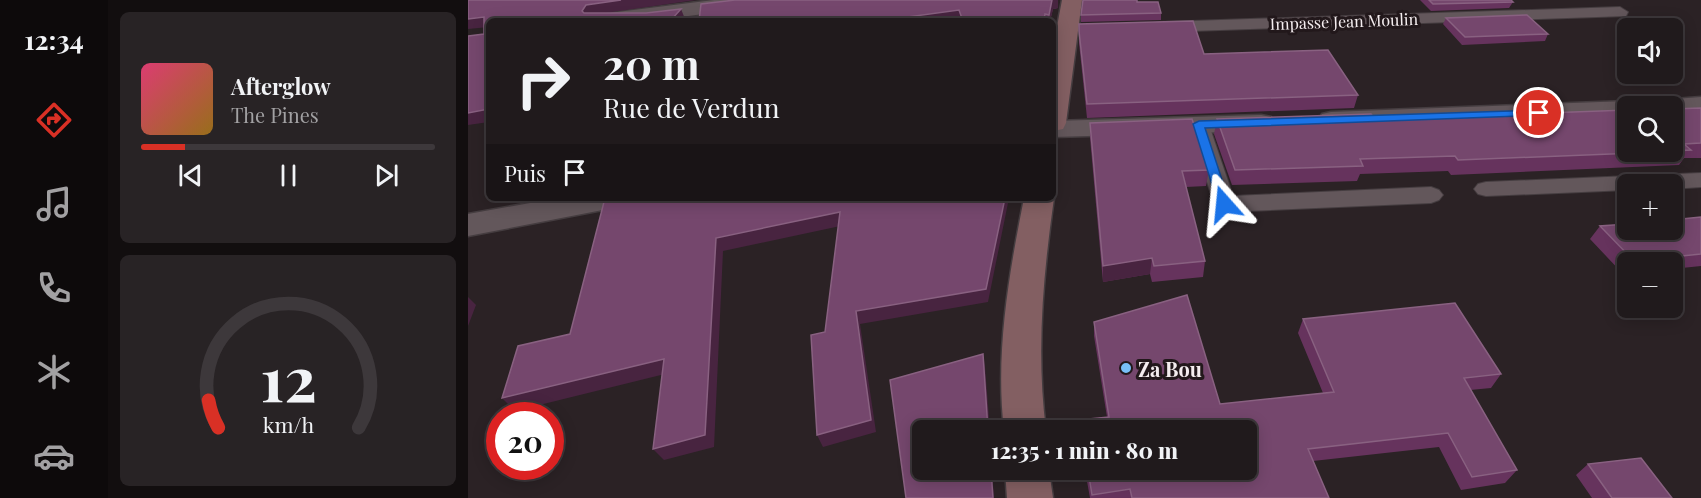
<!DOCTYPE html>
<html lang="fr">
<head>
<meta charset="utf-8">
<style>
  :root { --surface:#201a1c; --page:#282325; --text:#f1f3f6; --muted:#a2a1a3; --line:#3d383b; --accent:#d93025 }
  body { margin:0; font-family:"Playfair Display",serif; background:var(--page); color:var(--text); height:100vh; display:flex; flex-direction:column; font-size:22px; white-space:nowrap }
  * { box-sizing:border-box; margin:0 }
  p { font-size:20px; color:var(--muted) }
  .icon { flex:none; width:33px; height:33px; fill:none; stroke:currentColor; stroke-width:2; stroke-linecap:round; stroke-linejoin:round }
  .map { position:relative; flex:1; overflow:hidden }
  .drawer { display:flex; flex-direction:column; gap:12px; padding:12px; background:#120e0f; width:360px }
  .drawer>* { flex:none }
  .banner { position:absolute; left:18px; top:18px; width:570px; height:183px; border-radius:9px; box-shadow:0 3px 15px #0003,0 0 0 2px var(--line); background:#201a1c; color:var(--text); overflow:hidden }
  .tools { position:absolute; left:1149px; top:18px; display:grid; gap:12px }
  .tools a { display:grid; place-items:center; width:66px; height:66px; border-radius:9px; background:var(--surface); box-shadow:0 3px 15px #0003,0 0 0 2px var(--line); font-size:30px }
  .speed { position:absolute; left:18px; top:402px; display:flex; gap:12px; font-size:30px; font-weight:700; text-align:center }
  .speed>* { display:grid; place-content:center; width:78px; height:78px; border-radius:50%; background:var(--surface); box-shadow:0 3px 15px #0003,0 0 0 2px var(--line); line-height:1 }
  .speed .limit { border:9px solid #d22; background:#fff; color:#111 }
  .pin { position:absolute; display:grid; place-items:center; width:51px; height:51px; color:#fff; margin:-26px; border:3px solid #fff; border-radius:50%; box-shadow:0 2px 6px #0007 }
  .me { position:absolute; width:66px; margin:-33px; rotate:342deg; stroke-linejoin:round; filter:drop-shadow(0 0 4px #0008) }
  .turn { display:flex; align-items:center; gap:21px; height:126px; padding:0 18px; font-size:27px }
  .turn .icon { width:78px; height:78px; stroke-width:2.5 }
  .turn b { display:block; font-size:42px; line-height:51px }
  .then { display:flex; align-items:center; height:57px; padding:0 18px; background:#0003; gap:12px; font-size:22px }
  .drawer .widget { flex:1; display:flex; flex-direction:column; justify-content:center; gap:9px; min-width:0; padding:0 21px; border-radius:9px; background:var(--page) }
  .drawer .dial { align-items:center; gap:0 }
  .dial svg { height:156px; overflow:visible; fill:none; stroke:var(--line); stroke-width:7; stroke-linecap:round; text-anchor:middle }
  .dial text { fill:var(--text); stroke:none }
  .song { display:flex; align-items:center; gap:18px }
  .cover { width:72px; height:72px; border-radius:9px; background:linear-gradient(135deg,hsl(340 70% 55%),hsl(40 70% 35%)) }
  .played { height:6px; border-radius:3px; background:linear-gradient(90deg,var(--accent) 15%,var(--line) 15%) }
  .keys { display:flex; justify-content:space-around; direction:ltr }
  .trip { position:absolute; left:444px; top:420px; width:345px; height:60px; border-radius:9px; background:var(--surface); box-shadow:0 3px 15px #0003,0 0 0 2px var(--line); font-weight:800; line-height:60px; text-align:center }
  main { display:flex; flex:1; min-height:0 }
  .menu { display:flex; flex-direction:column; width:108px; justify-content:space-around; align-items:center; background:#0d0a0b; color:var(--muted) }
  .menu .icon { width:42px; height:42px }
  .menu .current { color:var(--accent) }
  .menu b { font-size:27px; color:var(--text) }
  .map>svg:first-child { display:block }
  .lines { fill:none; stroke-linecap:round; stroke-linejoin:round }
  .lane-casing { stroke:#453d40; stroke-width:2 }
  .street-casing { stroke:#453d40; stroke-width:3 }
  .secondary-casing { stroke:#453d40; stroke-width:3 }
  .lane { fill:#63575b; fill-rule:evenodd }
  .street { fill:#63575b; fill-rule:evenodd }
  .secondary { fill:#835f62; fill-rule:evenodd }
  .wall { fill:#66335d }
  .shaded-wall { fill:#482440 }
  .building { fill:#75476d; stroke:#896181; stroke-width:1.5 }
  .route { fill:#1a73e8; stroke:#114b97; stroke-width:1.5 }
  .poi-dot { fill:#78bff7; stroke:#22181b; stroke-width:2 }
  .labels { text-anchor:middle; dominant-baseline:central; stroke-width:6; stroke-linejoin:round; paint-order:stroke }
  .far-street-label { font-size:16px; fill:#f4edef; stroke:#22181b }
  .poi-label { font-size:20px; font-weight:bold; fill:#f4edef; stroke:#22181b; text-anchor:start }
</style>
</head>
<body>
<main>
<nav class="menu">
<b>12:34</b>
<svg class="icon current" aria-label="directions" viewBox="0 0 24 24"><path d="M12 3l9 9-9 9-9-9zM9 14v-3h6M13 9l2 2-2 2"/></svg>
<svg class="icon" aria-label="music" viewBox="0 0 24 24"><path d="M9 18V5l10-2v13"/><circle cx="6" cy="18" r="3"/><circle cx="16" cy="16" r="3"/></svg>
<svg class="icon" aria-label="phone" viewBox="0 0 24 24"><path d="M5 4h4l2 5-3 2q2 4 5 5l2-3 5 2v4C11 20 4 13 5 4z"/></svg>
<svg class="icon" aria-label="climate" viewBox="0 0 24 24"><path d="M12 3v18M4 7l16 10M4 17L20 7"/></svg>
<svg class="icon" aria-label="car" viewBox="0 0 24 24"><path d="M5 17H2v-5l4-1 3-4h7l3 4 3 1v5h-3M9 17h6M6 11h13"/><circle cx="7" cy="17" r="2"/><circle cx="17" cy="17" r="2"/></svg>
</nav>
<section class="drawer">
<div class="widget">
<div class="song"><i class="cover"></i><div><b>Afterglow</b><p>The Pines</p></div></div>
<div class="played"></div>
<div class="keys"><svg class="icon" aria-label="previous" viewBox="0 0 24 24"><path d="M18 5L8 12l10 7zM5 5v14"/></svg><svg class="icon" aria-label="pause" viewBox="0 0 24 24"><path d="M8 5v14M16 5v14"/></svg><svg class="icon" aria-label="next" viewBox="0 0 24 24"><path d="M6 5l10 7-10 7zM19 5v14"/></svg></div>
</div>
<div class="widget dial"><svg viewBox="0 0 100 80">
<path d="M14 69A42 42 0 1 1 86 69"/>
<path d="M14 69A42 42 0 0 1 9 55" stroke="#d93025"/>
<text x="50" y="56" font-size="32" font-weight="700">12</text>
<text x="50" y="72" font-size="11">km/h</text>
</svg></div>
</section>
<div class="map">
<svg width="1233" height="498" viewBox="0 0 1233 498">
  <rect width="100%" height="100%" fill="#2b2225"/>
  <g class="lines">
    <g class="lane-casing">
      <path id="lane" d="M1152 7 1160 12 1158 16 693 32 687 31 684 27 687 23 693 22Z
        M731 119 738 121 741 125 765 196 963 187 971 190 975 195 971 200 963 203 756 212 748 210 721 125 724 121Z
        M1233 173V187L1204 189V184H1160V190L1018 196 1010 194 1006 189 1010 184 1018 182Z"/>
    </g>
    <g class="street-casing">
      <path id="street" d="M246 0H305L302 4 295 6 183 21H122L125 16 133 14Z
        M1233 97V113L1204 114V106H1189L1193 100Z
        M1160 101 1169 103 1171 106H1160V117L863 128 854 126 850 120 854 114 863 112Z
        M793 115 803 117 806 123 803 129 793 131 585 137V121Z
        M90 198H160L156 205 145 208 0 236V214Z"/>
    </g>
    <g class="secondary-casing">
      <path id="secondary" d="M594 0H614L598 123 595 129 585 131V48Z
        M585 196 586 198C575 276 568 352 578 430H536C527 353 541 274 556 198H585Z
        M537 470H581L585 498H539Z"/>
    </g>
    <use href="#lane" class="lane"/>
    <use href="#street" class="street"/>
    <use href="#secondary" class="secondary"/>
  </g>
  <path class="wall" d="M267 0H590V8L585 9 582 21H231Z
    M952 0H1043L1045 2 1041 8 963 11Z
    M669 2 693 13V20L613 22V15Z
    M978 18 1080 34 1077 41 994 45 975 24Z
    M611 31 736 54 890 95 886 108 619 118 611 43Z
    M1233 108V158H1216L1211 165 983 175 980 171 892 174 889 181 764 185 746 134 749 119H907L1160 152H1204V109Z
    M622 123 741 170 738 186 718 187 737 261 735 277 684 282 682 274 635 282 622 138Z
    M1233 217V266L1204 269V262H1160V274H1155L1122 239 1132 226Z
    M835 319 1033 374 1023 388 1002 390 1049 470 1037 483 993 490 971 447 845 461 861 498H622L617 470H778V430H611V420L639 417 626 336V322L752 404 855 393 830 333Z
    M1120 464 1204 498H1124L1108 475Z"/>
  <path class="shaded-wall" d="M153 0H228L123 15 120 21 114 11 118 5Z
    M584 0H590V8L585 9 582 21H581V15Z
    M213 9 217 19 215 21H193Z
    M491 10 493 21H410Z
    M16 17 21 27 0 29V19Z
    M21 109V122L0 125V113Z
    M537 198H541L520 302 392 324 408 432 355 447 349 435 388 311Z
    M372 212 377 225 255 251 246 447 196 460 185 449 248 238Z
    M684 258 682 274 635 282V266Z
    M0 297 8 305 0 326Z
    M515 354 517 367 522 430H520Z
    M196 359 205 372 47 411 34 398Z
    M523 470H524L526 498H525Z"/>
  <path class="building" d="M0 0H153L118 5 114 11 116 13H178L213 9 203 20 193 21H135L131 20V21H21V109L0 113V36L16 34V17L0 19Z
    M267 0H584L581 15 577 14 576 21H495L491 10 410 21H231L233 4Z
    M615 0H669V2H690L693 13 613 15Z
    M961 0H1043L1045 2 965 4Z
    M1059 15 1080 34 997 37 978 18Z
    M725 21 736 54 860 50 890 95 619 104 611 31V24Z
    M1233 108V143L1216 144 1223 150 1204 151V109Z
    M1160 110V152H1193L990 160 987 156 892 159 895 166 767 170 749 119 903 114 907 119Z
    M724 119 741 170 714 171 737 261 686 266 684 258 635 266 622 123Z
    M137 198H537L518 289 388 311 403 420 349 435 343 335 357 332 372 212 248 238 237 435 185 449 196 359 34 398 50 346 102 334Z
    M1233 217V254L1166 261 1132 226 1160 224V230H1204V220Z
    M719 295 752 404 866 392 835 319 987 303 1033 374 996 378 1049 470 1004 477 980 433 840 449 861 498H664L662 489 624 495 620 470H778V430H613L611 420 641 417 626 322Z
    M515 354 520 430H454V470H523L525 498H438L422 380Z
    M1173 458 1204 498H1144L1120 464Z"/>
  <path class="route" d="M1071 110H1075V115L737 128 762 204 756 208 750 204 725 124 731 121Z"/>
  <circle class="poi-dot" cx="658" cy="368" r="6"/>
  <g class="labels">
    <g class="far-street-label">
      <text transform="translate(876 21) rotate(-2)">Impasse Jean Moulin</text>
    </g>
    <g class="poi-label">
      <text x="670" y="368">Za Bou</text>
    </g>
  </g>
</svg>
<div class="tools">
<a><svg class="icon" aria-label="sound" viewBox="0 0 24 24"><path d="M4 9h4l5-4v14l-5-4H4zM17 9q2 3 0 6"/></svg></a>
<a><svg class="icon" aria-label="search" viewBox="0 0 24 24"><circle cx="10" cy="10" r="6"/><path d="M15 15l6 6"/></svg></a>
<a>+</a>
<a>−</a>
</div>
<div class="speed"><div class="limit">20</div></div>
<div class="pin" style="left:1071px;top:113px;background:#d93025"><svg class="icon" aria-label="arrive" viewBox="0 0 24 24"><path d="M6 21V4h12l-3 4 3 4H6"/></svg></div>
<svg class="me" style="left:756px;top:204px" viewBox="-20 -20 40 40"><path d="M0-17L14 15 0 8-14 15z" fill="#1a73e8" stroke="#fff" stroke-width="4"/></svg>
<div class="trip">12:35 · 1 min · 80 m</div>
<div class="banner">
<div class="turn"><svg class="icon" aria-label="right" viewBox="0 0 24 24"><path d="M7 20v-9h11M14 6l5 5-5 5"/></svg><div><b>20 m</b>Rue de Verdun</div></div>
<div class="then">Puis<svg class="icon" aria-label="arrive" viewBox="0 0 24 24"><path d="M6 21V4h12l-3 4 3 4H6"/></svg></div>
</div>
</div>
</main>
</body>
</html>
